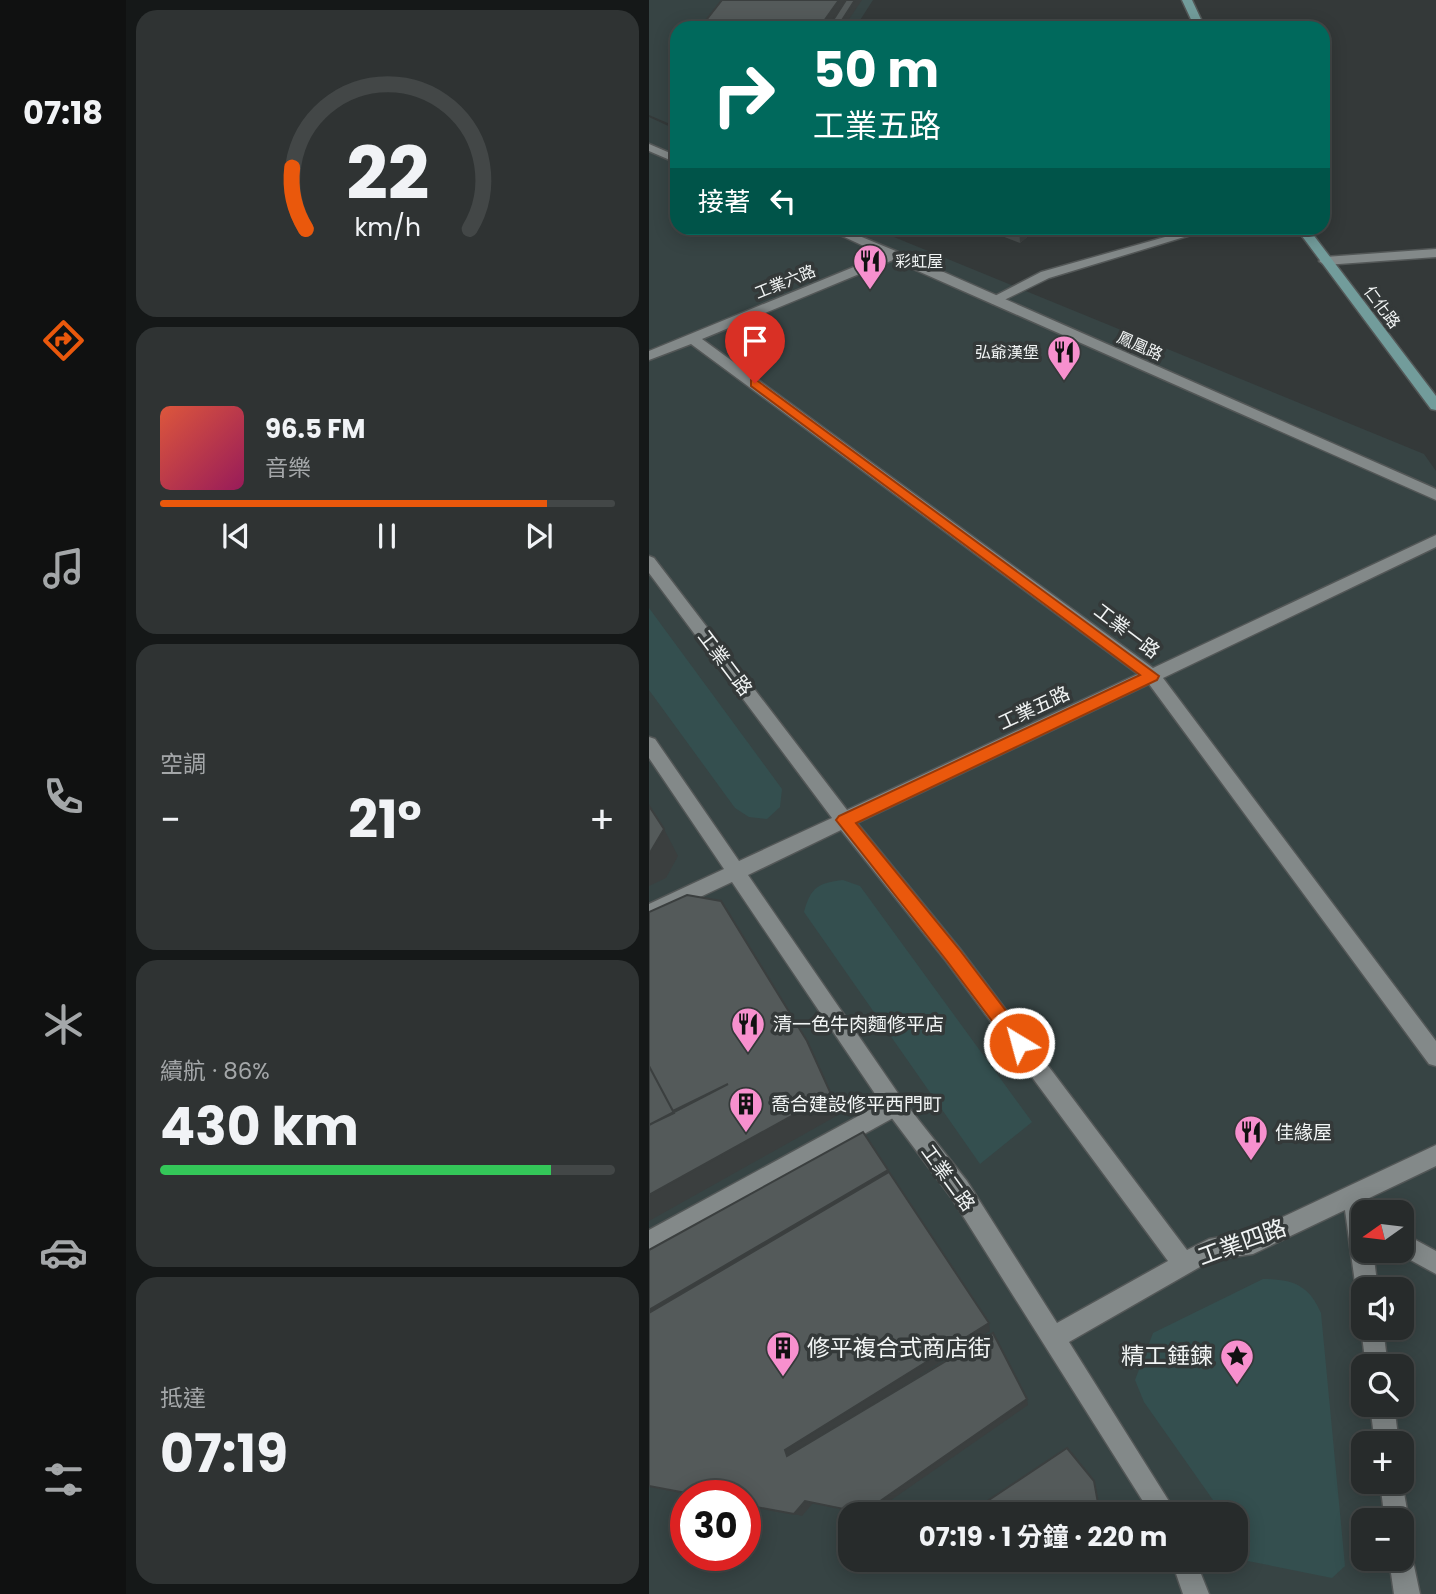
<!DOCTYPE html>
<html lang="zh-TW">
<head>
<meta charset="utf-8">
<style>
  :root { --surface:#272b2b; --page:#2f3333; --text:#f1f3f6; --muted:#a4a7a9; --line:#434747; --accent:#ea580c }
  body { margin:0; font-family:Poppins,"Noto Sans TC",sans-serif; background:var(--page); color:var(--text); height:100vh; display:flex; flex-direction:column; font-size:26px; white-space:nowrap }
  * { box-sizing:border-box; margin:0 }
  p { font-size:23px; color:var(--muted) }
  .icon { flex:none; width:38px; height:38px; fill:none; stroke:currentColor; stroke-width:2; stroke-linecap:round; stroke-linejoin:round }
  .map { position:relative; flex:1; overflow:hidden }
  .sheet { display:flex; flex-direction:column; gap:10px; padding:10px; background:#151818; width:523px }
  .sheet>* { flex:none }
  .guide { position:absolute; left:21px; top:21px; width:660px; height:214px; border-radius:21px; box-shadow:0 4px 18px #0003,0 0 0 2px var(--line); background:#00695c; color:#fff; overflow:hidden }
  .needle { width:46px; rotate:256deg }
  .controls { position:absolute; left:702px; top:1200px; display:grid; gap:14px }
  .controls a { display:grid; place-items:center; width:63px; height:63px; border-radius:14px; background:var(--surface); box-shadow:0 4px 18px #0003,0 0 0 2px var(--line); font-size:35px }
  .speed { position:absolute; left:21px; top:1480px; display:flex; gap:14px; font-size:35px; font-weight:700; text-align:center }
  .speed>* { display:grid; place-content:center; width:91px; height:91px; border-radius:50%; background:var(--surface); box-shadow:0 4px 18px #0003,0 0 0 2px var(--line); line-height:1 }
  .speed .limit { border:10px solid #d22; background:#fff; color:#111 }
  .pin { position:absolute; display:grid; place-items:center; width:60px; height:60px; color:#fff; margin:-72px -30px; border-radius:50% 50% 50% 0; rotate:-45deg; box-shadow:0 0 7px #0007 }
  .pin .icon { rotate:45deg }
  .me { position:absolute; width:77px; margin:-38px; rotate:323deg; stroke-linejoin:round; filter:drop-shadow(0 0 5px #0008) }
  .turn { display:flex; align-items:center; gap:24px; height:147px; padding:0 28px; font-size:32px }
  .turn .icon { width:91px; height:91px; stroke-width:2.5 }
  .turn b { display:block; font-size:49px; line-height:60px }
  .then { display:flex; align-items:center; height:66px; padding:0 28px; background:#0003; gap:14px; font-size:26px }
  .big { font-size:52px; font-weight:700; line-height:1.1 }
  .sheet .card { flex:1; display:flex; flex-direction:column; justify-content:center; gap:10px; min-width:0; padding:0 24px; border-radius:21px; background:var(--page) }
  .sheet .dial { align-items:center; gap:0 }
  .dial svg { height:182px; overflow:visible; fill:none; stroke:var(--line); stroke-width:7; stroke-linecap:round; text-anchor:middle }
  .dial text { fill:var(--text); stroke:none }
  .song { display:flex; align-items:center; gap:21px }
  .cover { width:84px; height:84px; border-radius:10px; background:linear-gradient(135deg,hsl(10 70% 55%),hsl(330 70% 35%)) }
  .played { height:7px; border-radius:4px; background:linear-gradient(90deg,var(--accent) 85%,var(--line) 85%) }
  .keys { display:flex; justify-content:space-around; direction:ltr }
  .heat { display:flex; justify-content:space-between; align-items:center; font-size:38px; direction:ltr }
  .charge { height:10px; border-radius:5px; background:linear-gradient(90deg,#34c759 86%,var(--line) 0) }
  .trip { position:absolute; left:189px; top:1502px; width:410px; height:70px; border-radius:21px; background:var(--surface); box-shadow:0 4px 18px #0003,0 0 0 2px var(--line); font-weight:700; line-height:70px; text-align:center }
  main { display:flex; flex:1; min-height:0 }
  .menu { display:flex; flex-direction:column; width:126px; justify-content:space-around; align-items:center; background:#101111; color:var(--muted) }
  .menu .icon { width:49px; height:49px }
  .menu .active { color:var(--accent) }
  .menu b { font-size:32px; color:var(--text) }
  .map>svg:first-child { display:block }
  .built { fill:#374444; fill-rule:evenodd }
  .green { fill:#344f4f }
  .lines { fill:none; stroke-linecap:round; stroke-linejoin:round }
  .service-casing { stroke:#535757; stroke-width:3 }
  .pedestrian-casing { stroke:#535757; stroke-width:3 }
  .minor-casing { stroke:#535757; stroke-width:3 }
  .secondary-casing { stroke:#535757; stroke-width:3 }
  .service { fill:#838989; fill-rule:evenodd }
  .pedestrian { fill:#838989; fill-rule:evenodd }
  .minor { fill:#838989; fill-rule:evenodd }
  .secondary { fill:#729c9b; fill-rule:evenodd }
  .wall { fill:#484d4d }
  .shaded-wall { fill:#3b3f3f }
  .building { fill:#545a5a; stroke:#3b3f3f; stroke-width:2 }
  .route { fill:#ea580c; stroke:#983908; stroke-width:2 }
  .labels { text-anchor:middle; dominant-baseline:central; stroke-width:7; stroke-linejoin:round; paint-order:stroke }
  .far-poi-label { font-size:16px; fill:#f1f4f4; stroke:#343939; text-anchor:start }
  .far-street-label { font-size:16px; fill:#f1f4f4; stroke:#343939 }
  .street-label { font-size:19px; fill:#f1f4f4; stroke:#343939 }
  .poi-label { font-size:19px; fill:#f1f4f4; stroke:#343939; text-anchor:start }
  .near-street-label { font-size:23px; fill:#f1f4f4; stroke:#343939 }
  .near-poi-label { font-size:23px; fill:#f1f4f4; stroke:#343939; text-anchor:start }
</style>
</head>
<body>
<main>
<nav class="menu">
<b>07:18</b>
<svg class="icon active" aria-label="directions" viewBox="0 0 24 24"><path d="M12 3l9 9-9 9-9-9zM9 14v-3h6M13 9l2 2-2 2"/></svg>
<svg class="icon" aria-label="music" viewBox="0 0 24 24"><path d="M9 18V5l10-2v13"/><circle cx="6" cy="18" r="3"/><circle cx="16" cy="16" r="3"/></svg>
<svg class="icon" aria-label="phone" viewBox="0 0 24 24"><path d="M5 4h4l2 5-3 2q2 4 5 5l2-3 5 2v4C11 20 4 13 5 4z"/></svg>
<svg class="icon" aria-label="climate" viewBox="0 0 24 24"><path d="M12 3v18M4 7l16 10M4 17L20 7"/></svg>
<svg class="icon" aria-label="car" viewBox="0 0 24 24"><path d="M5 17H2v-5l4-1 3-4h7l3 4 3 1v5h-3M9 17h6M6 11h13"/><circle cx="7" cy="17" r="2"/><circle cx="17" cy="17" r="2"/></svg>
<svg class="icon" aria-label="filters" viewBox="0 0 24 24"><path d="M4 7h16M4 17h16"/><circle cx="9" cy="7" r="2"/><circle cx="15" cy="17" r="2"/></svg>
</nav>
<section class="sheet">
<div class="card dial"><svg viewBox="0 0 100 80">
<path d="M14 69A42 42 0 1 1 86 69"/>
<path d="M14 69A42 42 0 0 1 8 42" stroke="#ea580c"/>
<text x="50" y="56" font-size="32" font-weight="700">22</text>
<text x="50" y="72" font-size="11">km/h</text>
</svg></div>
<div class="card">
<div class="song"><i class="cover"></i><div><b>96.5 FM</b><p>音樂</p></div></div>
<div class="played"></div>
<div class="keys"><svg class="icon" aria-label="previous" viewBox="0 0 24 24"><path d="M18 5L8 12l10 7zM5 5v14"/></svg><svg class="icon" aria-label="pause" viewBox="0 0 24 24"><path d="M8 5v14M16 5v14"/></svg><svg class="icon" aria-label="next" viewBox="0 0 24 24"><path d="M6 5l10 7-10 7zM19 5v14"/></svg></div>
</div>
<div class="card"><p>空調</p>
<div class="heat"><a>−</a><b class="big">21°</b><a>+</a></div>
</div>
<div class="card"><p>續航 · 86%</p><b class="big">430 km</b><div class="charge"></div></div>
<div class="card"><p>抵達</p><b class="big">07:19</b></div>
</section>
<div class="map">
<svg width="787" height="1594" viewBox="0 0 787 1594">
  <rect width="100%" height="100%" fill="#343939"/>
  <path class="built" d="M0 0H224L206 28H28V127L0 115Z
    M0 117 28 130V228H223L775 454 787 471V1594H0ZM714 1213H752V1251H714ZM714 1290H752V1328H714ZM714 1367H752V1405H714ZM714 1444H752V1482H714ZM37 1496H96V1556H37ZM201 1514H586V1559H201ZM714 1521H752V1559H714Z"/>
  <path class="green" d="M0 608 133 789 131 807 118 819 100 817 86 808 0 690Z
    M194 880 211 886 383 1122 331 1164 155 912C162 887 169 883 194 880Z
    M614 1279C644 1279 660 1285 672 1313L696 1566 683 1578 589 1559 586 1556V1514H567L564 1500 495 1402 486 1380 504 1333Z"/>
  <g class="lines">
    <g class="service-casing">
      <path id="service" d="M548 228H565L400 278 349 303 344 304 338 300 392 272Z
        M787 249V257L676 265 670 261 676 257Z
        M752 1232 787 1251V1274L745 1251H752Z"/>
    </g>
    <g class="pedestrian-casing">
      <path id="pedestrian" d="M246 1096 253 1099 256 1106 253 1113 0 1253V1230Z"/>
    </g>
    <g class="minor-casing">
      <path id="minor" d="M0 144 28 156V163L0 151Z
        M176 228H191L249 252 787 489V500L244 260 53 339 504 668 787 535V547L514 678 787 1041V1066L780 1064 500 684 208 823 311 949 538 1250 560 1239 602 1232 787 1145V1166L716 1200 718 1213H714V1251H724L729 1290H714V1299L710 1298 707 1290 696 1210 604 1254 563 1260 420 1342 528 1514H502L302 1197 239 1113 83 882 0 921V904L75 869 0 758V737L6 739 90 861 183 818 0 573V556L5 558 198 810 489 674 42 344 0 360V351L234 255ZM192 830 297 961 519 1261 408 1323 318 1181 253 1099 99 875Z
        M714 1322V1328H734L739 1367H717L712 1328Z
        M721 1405H745L750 1444H726Z
        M752 1476 760 1521 757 1530 752 1531V1521H736L731 1482H752Z
        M752 1544 761 1547 771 1594H745L740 1559H752Z
        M522 1559H546L560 1594H534Z"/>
    </g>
    <g class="secondary-casing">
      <path id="secondary" d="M533 0H543L556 28H546Z
        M647 228H659L787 396V410L782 409Z"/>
    </g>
    <use href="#service" class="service"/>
    <use href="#pedestrian" class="pedestrian"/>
    <use href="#minor" class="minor"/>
    <use href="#secondary" class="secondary"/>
  </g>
  <path class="wall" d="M332 228H389L371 243Z"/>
  <path class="shaded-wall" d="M190 0H197L178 28H170Z
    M206 0H213L194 28H188Z
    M370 228H389L371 243Z
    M15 829 29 856 17 878 0 886V853Z
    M182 1094 191 1114 0 1221V1195Z
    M239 1170 244 1184 0 1329V1310Z
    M340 1323 341 1331 144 1455 138 1456 136 1450Z
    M378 1399 379 1405 222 1514 214 1513Z
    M156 1501 164 1503 153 1516 145 1514Z"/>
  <path class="building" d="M73 0H190L170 28H51Z
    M197 0H206L188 28H179Z
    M0 806 15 829 2 851 0 853Z
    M38 895 72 901 158 1041 182 1094 0 1195V1125L79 1084 24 1111 0 1066V912Z
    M0 1066 25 1113 0 1125Z
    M214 1132 239 1170 0 1310V1250Z
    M240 1172 340 1323 136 1450 138 1456 344 1333 378 1399 214 1513 156 1501 145 1514 96 1505V1496H53L0 1486V1313Z
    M418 1448 445 1481 451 1514H319Z
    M398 1559H430L420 1566Z"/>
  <path class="route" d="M106 379 510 676 508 680 207 823 310 949 377 1037 379 1043 377 1049 370 1052 364 1049 298 961 187 820 190 816 491 675 102 386V380Z"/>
  <defs>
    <g id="restaurant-pin" transform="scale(1.75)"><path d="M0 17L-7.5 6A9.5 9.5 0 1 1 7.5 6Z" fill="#f790ce" stroke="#343939"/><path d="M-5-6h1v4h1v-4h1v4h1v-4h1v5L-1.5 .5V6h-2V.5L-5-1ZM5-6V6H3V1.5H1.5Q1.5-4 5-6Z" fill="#111"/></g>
    <g id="building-pin" transform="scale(1.75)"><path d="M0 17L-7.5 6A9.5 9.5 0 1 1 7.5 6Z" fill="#f790ce" stroke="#343939"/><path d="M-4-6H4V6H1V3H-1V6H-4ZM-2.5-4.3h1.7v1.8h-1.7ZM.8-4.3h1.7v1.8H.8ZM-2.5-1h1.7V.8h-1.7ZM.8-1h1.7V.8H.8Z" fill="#111"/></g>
    <g id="sight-pin" transform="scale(1.75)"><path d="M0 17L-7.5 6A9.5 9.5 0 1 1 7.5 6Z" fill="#f790ce" stroke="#343939"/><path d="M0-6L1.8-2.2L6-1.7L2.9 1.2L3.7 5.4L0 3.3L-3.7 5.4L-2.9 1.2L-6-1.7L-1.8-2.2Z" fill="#111"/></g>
  </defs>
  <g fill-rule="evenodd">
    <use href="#restaurant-pin" x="221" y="261"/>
    <use href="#restaurant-pin" x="415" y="352"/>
    <use href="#restaurant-pin" x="99" y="1024"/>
    <use href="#building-pin" x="97" y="1104"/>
    <use href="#restaurant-pin" x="602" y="1132"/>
    <use href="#building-pin" x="134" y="1348"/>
    <use href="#sight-pin" x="588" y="1356"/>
  </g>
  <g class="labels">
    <g class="far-poi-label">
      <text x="246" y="261">彩虹屋</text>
      <text x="390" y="352" text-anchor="end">弘爺漢堡</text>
    </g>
    <g class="far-street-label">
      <text transform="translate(136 282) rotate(-22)">工業六路</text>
      <text transform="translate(733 307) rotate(53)">仁化路</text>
      <text transform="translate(491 346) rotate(24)">鳳凰路</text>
    </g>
    <g class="street-label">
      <text transform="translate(478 631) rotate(37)">工業一路</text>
      <text transform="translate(76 663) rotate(53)">工業二路</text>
      <text transform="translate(385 708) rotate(-25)">工業五路</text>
      <text transform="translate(299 1178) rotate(54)">工業二路</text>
    </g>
    <g class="poi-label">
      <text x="124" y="1024">清一色牛肉麵修平店</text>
      <text x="122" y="1104">喬合建設修平西門町</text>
      <text x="626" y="1132">佳緣屋</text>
    </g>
    <g class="near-street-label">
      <text transform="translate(593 1242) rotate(-20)">工業四路</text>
    </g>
    <g class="near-poi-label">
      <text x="158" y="1348">修平複合式商店街</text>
      <text x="564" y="1356" text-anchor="end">精工錘鍊</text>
    </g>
  </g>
</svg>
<div class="controls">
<a><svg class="needle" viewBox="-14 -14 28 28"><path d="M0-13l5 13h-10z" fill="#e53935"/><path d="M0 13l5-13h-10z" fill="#a4a7a9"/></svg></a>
<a><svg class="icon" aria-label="sound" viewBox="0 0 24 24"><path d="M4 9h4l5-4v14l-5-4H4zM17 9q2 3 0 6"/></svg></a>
<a><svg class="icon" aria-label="search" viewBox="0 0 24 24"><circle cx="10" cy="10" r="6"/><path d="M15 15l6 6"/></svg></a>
<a>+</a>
<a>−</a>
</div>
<div class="speed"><div class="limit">30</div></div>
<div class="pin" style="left:106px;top:383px;background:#d93025"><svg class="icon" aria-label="arrive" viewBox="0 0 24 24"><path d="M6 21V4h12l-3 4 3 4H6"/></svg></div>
<svg class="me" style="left:370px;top:1043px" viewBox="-20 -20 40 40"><circle r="17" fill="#ea580c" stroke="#fff" stroke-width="3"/><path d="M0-11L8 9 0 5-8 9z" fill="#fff"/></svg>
<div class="trip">07:19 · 1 分鐘 · 220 m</div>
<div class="guide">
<div class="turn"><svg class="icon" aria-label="right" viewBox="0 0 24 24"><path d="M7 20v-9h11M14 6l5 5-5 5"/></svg><div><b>50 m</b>工業五路</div></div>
<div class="then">接著<svg class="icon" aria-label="left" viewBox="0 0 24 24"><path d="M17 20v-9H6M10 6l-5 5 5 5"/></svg></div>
</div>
</div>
</main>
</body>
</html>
